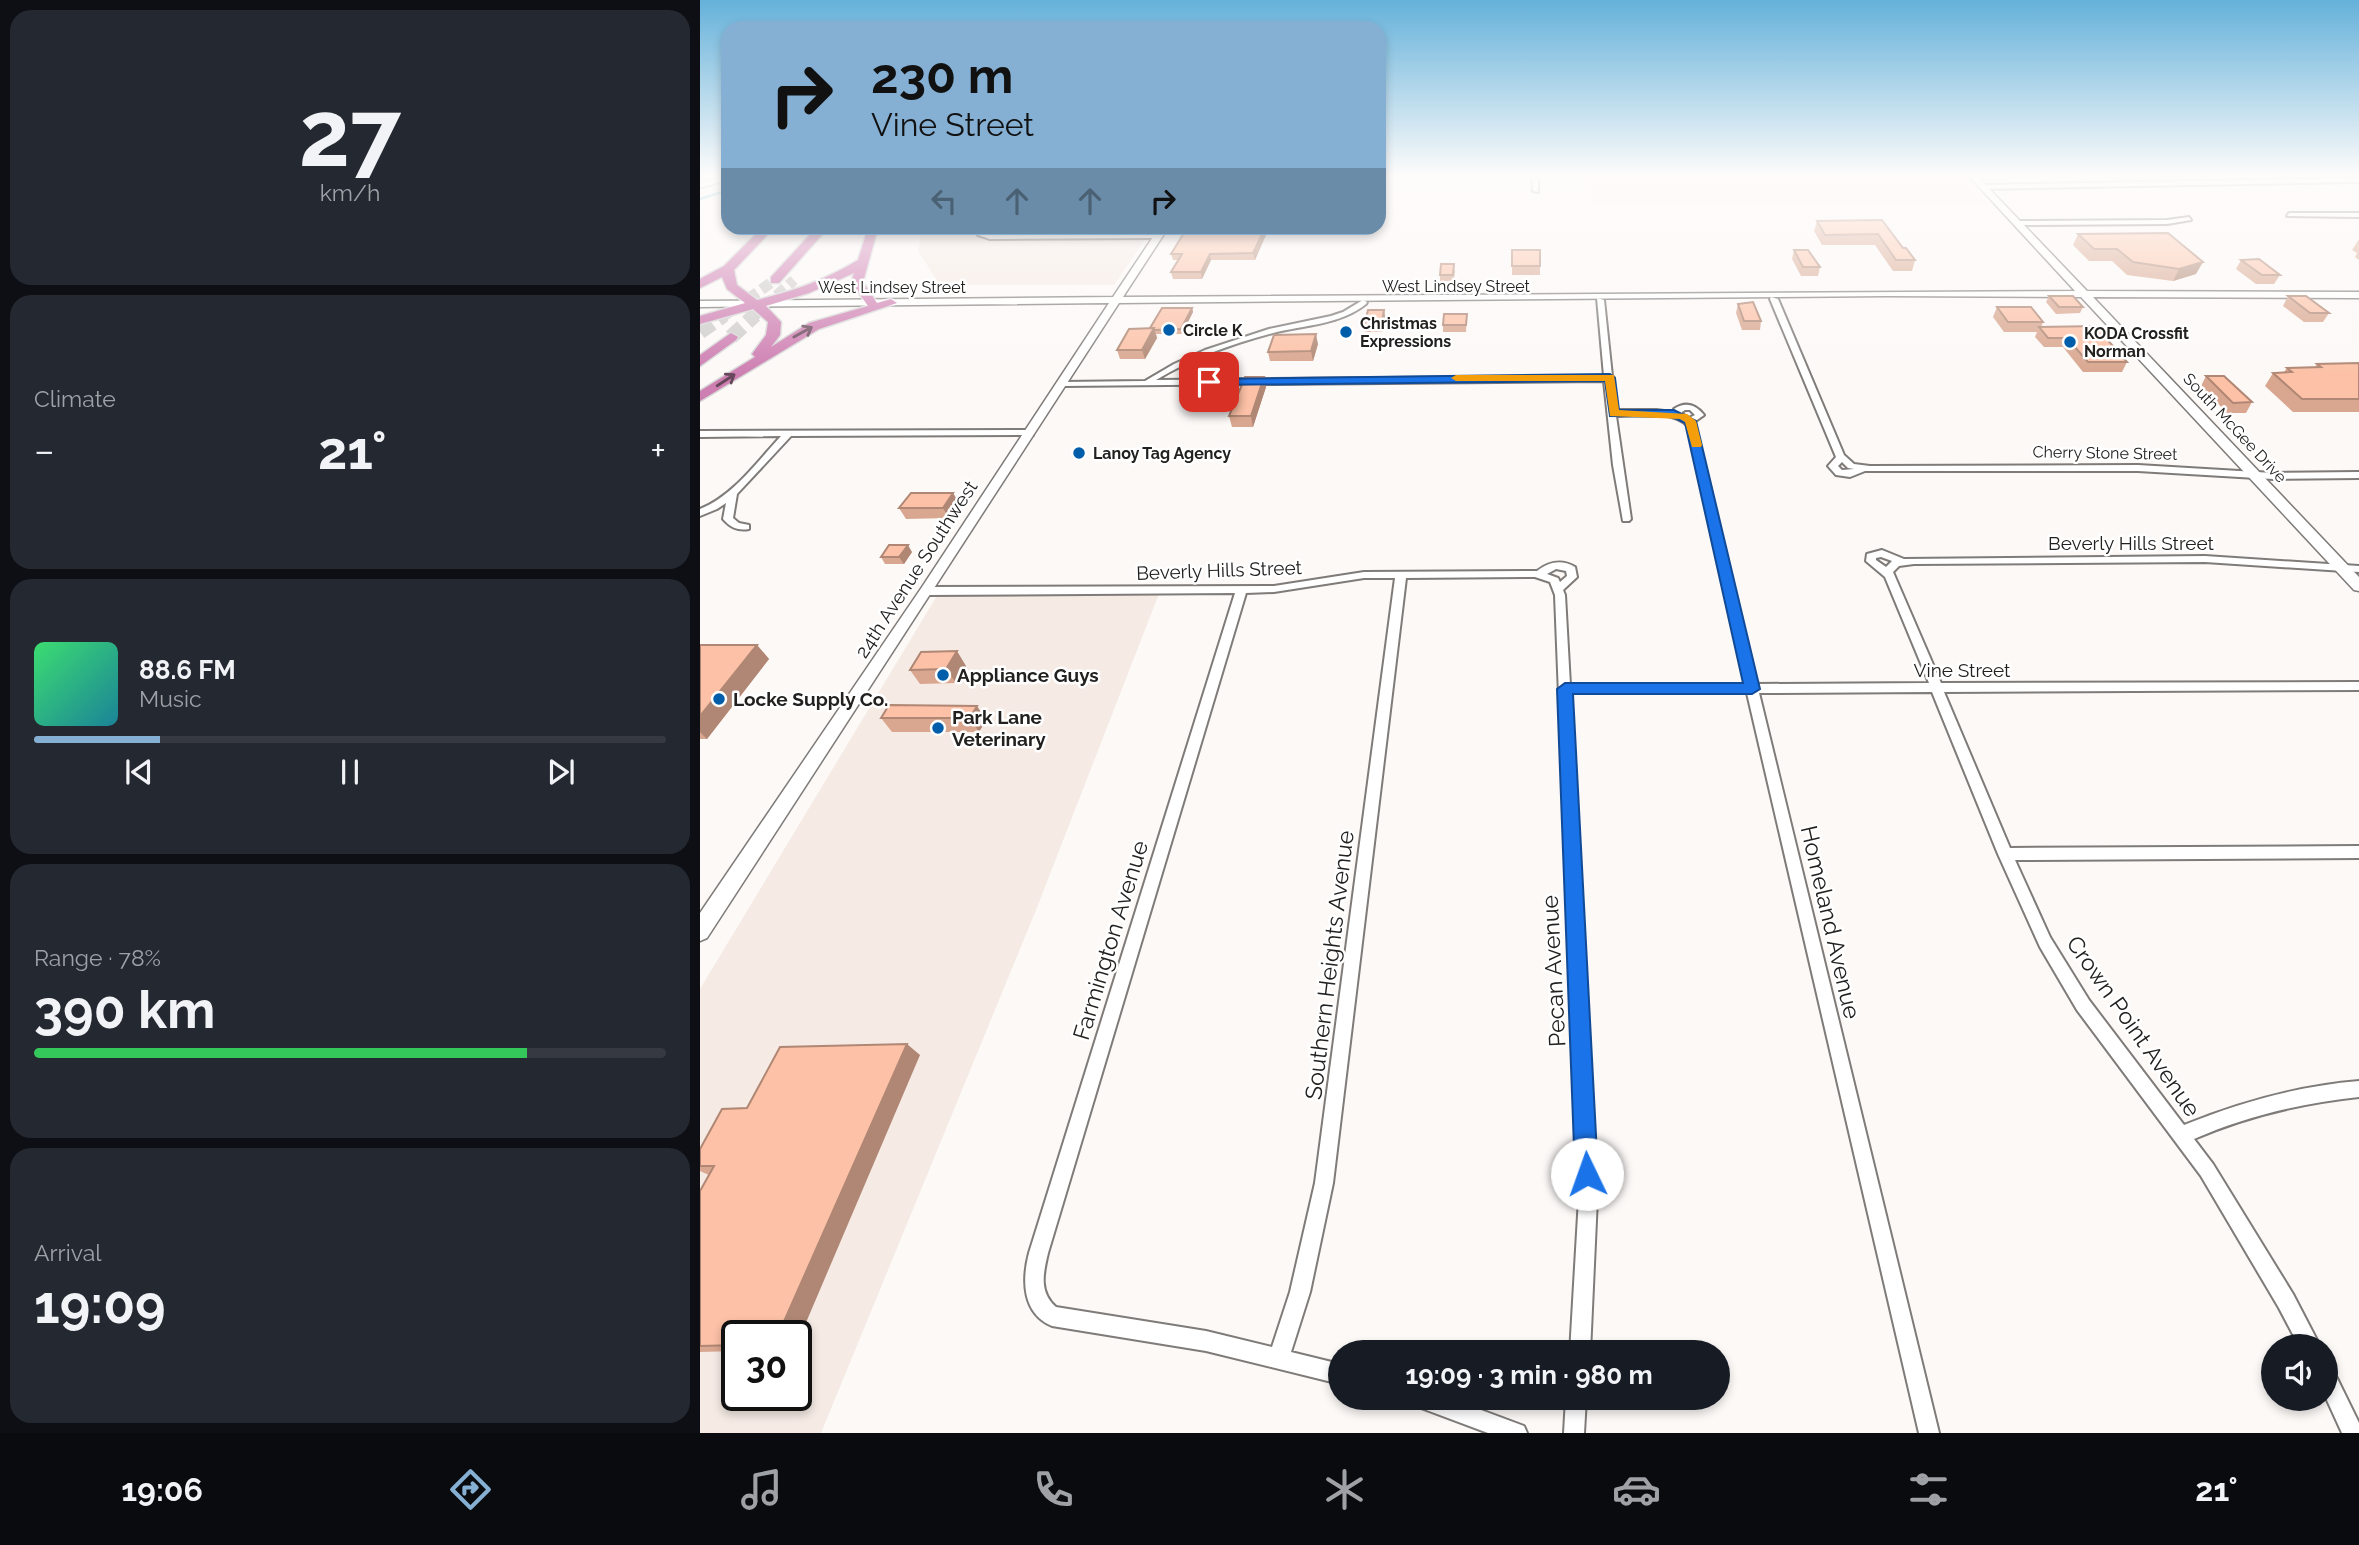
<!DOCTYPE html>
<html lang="en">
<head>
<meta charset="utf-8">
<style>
  :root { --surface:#171b24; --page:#242831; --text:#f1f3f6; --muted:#9ea1a6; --line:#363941; --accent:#85b0d4 }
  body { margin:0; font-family:Raleway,sans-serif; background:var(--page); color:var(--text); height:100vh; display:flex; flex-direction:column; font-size:26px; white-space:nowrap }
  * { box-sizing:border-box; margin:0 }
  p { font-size:23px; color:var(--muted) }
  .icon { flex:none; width:38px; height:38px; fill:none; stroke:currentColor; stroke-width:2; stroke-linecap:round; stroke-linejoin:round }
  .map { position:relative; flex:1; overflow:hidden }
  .panel { display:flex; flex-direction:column; gap:10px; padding:10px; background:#0d0f14; width:700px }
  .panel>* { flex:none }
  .top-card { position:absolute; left:21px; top:21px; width:665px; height:214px; border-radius:21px; box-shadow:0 4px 10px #0003; background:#85b0d4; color:#111; overflow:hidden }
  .fabs { position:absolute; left:1561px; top:1334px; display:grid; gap:14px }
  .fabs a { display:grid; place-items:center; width:77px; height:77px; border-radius:50%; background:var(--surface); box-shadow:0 4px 10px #0003; font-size:35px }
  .speed { position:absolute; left:21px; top:1320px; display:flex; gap:14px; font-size:35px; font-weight:700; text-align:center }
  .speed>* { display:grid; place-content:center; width:91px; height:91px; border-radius:50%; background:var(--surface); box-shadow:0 4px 10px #0003; line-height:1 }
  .speed .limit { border:4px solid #111; border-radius:10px; background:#fff; color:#111 }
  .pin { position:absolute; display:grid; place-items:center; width:60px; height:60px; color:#fff; margin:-30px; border-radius:14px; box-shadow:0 4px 10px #0006 }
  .me { position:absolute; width:77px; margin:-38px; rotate:357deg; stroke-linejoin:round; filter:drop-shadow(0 0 5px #0008) }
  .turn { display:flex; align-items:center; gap:24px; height:147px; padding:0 35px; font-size:32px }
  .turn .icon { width:91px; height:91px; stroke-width:2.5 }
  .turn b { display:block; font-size:49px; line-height:60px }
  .lanes { display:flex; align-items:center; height:66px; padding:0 35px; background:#0003; justify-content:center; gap:35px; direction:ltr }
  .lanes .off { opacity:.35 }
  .big { font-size:52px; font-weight:700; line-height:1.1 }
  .panel .tile { flex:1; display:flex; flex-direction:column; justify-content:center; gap:10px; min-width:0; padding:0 24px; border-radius:21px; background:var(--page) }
  .panel .dial { align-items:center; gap:0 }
  .dial b { font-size:91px; line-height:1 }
  .song { display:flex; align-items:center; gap:21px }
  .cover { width:84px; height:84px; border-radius:10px; background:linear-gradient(135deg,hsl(140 70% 55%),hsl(190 70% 35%)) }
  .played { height:7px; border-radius:4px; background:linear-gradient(90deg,var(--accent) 20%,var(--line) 20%) }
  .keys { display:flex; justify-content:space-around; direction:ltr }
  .heat { display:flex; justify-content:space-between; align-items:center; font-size:38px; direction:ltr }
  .charge { height:10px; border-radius:5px; background:linear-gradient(90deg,#34c759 78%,var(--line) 0) }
  .trip { position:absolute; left:628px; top:1340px; width:402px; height:70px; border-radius:35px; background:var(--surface); box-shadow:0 4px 10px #0003; font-weight:700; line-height:70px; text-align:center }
  .dock { display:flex; height:112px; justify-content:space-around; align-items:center; background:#090b0e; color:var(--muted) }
  .dock .icon { width:49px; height:49px }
  .dock .on { color:var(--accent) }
  .dock b { font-size:32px; color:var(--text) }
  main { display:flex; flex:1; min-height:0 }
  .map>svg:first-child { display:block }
  .built { fill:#f5eae4; fill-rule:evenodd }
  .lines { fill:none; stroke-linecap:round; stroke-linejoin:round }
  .stream { stroke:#40adc5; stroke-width:2.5 }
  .highway-tunnel-far1 { stroke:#d0cecc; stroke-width:11; stroke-dasharray:11 5; stroke-linecap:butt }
  .highway-tunnel { stroke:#d0cecc; stroke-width:15; stroke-dasharray:15 7; stroke-linecap:butt }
  .street-casing { stroke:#7e7b79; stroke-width:4 }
  .secondary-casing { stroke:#7e7b79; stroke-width:3 }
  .highway-casing { stroke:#d7d7d7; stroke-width:3 }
  .street { fill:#fff; fill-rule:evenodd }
  .secondary { fill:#fff; fill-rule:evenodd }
  .highway { fill:#ce7fb2; fill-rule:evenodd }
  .wall { fill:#d9a68f }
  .shaded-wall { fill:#b08774 }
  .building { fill:#fcc1a6; stroke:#b08774; stroke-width:2 }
  .oneway { stroke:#67475a }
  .route { fill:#1a73e8; stroke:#114b97; stroke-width:2 }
  .slow { fill:#f59e0b }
  .poi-dot { fill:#005daa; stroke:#fff; stroke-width:2.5 }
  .labels { text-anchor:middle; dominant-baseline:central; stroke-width:5; stroke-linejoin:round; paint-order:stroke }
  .far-street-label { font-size:16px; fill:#222120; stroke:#fff }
  .far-poi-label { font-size:16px; font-weight:bold; fill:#222120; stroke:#fff; text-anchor:start }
  .street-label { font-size:19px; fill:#222120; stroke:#fff }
  .poi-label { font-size:19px; font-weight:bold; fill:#222120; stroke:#fff; text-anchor:start }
  .near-street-label { font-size:23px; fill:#222120; stroke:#fff }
</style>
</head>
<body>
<main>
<section class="panel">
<div class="tile dial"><b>27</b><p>km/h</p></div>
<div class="tile"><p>Climate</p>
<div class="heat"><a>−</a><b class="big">21°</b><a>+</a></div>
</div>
<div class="tile">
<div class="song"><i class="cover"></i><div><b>88.6 FM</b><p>Music</p></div></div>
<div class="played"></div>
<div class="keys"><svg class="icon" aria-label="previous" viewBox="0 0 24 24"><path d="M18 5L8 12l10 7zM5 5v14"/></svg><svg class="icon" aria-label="pause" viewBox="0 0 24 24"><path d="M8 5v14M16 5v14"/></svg><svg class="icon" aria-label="next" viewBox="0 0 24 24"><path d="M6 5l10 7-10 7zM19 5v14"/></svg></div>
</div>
<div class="tile"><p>Range · 78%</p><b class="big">390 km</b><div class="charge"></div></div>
<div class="tile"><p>Arrival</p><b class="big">19:09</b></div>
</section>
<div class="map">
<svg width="1659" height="1433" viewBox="0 0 1659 1433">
  <rect width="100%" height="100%" fill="#fcf9f7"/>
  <path class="built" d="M885 175H1260L1287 204 891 205Z
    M222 228H453L414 285H240L218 251Z
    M460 591 336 910 121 1433H0V989L238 594ZM37 1335H96V1395H37Z"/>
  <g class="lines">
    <path class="stream" d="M0 199 28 190"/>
    <path class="highway-tunnel-far1" d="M22 317 75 280
      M53 317 94 280"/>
    <path class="highway-tunnel" d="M0 332 24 315
      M31 337 55 315"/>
    <g class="street-casing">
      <path id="street" d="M832 175H838V192L833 191Z
        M1659 178V182L1284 189 1281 187 1284 185Z
        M1589 213H1659V217L1587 216Z
        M1489 217 1491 220 1467 224 1319 225 1316 223 1319 221 1467 220Z
        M275 228H281L283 233 290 235 458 234 461 236 458 238 290 239 278 235Z
        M1071 297 1078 299 1144 455 1154 464 1170 466 1438 465 1573 473 1659 472V478L1573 479 1438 471H1165L1150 477 1136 475 1128 466 1136 457 1070 299ZM1142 462 1148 468 1154 469 1142 470 1138 466Z
        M897 298 904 300 912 376 914 378 913 380 916 410H956L973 412 974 409C986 401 996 405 1004 415L994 422 1057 684 1229 683 1185 577 1166 561 1167 554 1182 550 1204 559 1505 556 1659 566V572L1505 562 1214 564 1199 566 1193 572 1241 683 1659 682V690L1244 692 1310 848 1659 846V858L1315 860 1350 937 1389 1000 1484 1125C1541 1102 1598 1086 1659 1081V1097C1602 1103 1547 1116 1494 1139L1513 1164 1593 1294 1620 1346H1599L1579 1308 1501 1176 1377 1010 1340 947 1298 854 1232 692 1059 693 1239 1433H1219L1047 693H871L897 1198 890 1353H870L879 1198 855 595 850 582 835 577 706 578 633 1183 610 1292 591 1352 640 1364V1384L506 1351 352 1326C322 1313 322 1280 329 1253L535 593 227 595 222 591 227 587 574 586 664 572 837 571C849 562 861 559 875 567L877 577 863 590 865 595 870 685 1045 684 988 426C971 409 938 416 916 416L931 519 929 521H923L913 465 904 381 363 386 359 384 363 382 445 381 474 364 505 350 569 329 631 316 643 312 663 300 667 302 666 304C640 325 604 325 573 333 532 344 492 358 456 380L904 376ZM985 410H990L995 415 989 418 982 414V412ZM1181 557 1192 561 1186 567 1176 560V558ZM856 569 866 571 867 576 860 582 858 578 847 574ZM664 578H695L615 1183 590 1292 572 1347 506 1331 356 1307C339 1292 343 1274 348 1253L546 593 574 592Z
        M330 430 333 431V435L91 436 37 494 33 518 39 523 49 525V529C37 531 30 527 23 519L26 503 17 509 0 516V509C33 496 57 462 81 436L0 437V431Z
        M1626 1367 1633 1370 1659 1423V1433H1642L1626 1398Z
        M710 1398H749L824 1426 827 1433H788L713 1405Z
        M866 1398H886L884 1433H864Z"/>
    </g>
    <g class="secondary-casing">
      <path id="secondary" d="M28 175V180L0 188V182Z
        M1268 175H1276L1387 291 1659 292V298L1393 297 1659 577V591L1654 590 1381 297 1187 296 419 303 7 938 0 941V913L222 587 409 303 0 307V301L413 297 459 228H468L423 297 1375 291Z"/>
    </g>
    <g class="highway-casing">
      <path id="highway" d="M62 228H74L34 270 37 285 57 300C93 291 126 280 158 260L168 228H178L163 282 177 303 191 299 197 303 119 329 0 401V391L55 357 52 354 66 335 68 322 53 309 0 324V316L45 303 27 289 22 277 0 288V279L24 266ZM154 273 151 282 168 306 109 323 71 347 80 335 81 322 66 306 109 293Z
        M116 228H128L79 283H71V277Z
        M31 333 38 337 36 340 0 366V355Z"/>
    </g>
    <use href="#street" class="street"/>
    <use href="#secondary" class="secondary"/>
    <use href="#highway" class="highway"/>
  </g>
  <path class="wall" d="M1182 220 1203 248 1215 260 1212 271H1193L1175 245H1122L1114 231 1117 221Z
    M569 228 555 260H511L502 279H473L471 272 478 260H473L471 254Z
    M1378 234 1496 274 1473 281 1427 275 1412 261H1389L1373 245Z
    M1659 239V260L1655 257 1657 253 1652 250Z
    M812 250H840V275H812Z
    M1094 250 1120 267 1118 276H1101L1092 259Z
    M1541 260 1580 275 1574 284H1556L1536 269Z
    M755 270 754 281H740V275Z
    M1349 296 1383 307 1380 313 1356 314 1346 302Z
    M1588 296 1629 313 1623 322H1604L1583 306Z
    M1038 304 1061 321 1060 330H1042L1036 313Z
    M1297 307 1343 322 1341 327 1410 337 1408 341 1427 362 1422 372H1383L1363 347H1344L1335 337 1337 332H1304L1293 317Z
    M492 308 493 312 482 334H456L457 338 445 359H420L417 350 450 328Z
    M767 314 766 332H743V325Z
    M685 316 682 332H665L664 326Z
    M618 344 613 361H570L568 352Z
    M1659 363V412H1593L1565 386 1573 373 1584 372 1587 368H1614L1617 364Z
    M1506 376 1552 402 1546 413H1527L1501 386Z
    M564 377 566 387 553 427H532L529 416Z
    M253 493 259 503 249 518 206 519 199 508Z
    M212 552 204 564H185L181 557Z
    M0 645H57L69 659 7 739H0Z
    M266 666 256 683 220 684 210 670Z
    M189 705 286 720 279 732H192L181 718Z
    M220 1055 37 1335V1351L0 1352V1191L9 1175 0 1171V1149L47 1108Z"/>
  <path class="shaded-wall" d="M565 228H569L555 260 553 253Z
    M510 254 511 260 502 279 501 272Z
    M1503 262 1496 274 1473 281 1479 269Z
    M492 308 493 312 482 334 481 329Z
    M684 310 685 316 682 332 681 326Z
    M454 328 457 338 445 359 442 350Z
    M616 334 618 344 613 361 611 351Z
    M564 377 566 387 553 427 551 416Z
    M253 493 259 503 249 518 243 508Z
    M208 545 212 552 204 564 199 557Z
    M57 645 69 659 7 739 0 732V716Z
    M257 651 266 666 256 683 246 669Z
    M277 706 286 720 279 732 270 718Z
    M207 1044 220 1055 96 1346V1335H78Z"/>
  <path class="building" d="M1182 220 1203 248H1206L1215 260H1196L1178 234 1125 235 1117 221Z
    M487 228H565L553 253 510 254 501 272H471L482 254H471Z
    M1468 233 1503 262 1479 269 1433 262 1417 249H1394L1378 234Z
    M812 250H840V266H812Z
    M1094 250H1108L1120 267H1103Z
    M1559 259 1580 275H1562L1541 260Z
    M741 264H754L753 275H740Z
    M1349 296H1373L1383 307H1359Z
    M1588 296H1606L1629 313H1610Z
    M1053 302 1061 321H1044L1038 304Z
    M1297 307H1331L1343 322H1308Z
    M462 308H492L481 329 454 330V328H450Z
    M668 310H684L681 326H664Z
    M744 314H767L766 325H743Z
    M1399 326 1410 337H1405L1427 362H1388L1367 338H1348L1339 327Z
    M454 328 442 350H417L429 329Z
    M616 334 611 351 568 352 574 335Z
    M1659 363V399H1602L1573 373 1592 372 1587 368 1621 367 1617 364Z
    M1506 376H1524L1552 402 1533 403Z
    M545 377H564L551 416H529Z
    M211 493H253L243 508H199Z
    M189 545H208L199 557H181Z
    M0 645H57L0 716Z
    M257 651 246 669 210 670 221 652Z
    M189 705 277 706 270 718H181Z
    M207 1044 78 1335H37V1345L0 1346V1191L14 1166H0V1149L22 1109 47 1108 80 1047Z"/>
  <defs><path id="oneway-shaft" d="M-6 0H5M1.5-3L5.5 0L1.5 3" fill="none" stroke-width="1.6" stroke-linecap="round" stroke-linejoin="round" transform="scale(1.75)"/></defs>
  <g class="oneway">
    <use href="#oneway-shaft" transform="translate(103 332) rotate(-29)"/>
    <use href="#oneway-shaft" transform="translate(26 380) rotate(-33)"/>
  </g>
  <linearGradient id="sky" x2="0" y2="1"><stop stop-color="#65b1da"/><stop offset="0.47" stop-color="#fefcfb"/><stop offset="1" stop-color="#fefcfb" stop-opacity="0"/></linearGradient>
  <rect width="1659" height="375" fill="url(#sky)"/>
  <path class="route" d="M910 374 915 378 919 410H974L996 421 1060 689 1052 694H873L898 1174 895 1182 887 1186 878 1182 875 1174 857 689 865 683H1043L985 423 973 417 910 416 905 381 509 385 503 382 509 379Z"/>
  <path class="slow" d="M914 375 919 410 987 414 996 421 1002 445 1001 447H992L985 422 980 419 910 416 905 381H756L751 378 756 375Z"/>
  <g class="poi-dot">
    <circle cx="469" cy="330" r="7"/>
    <circle cx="646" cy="332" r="7"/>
    <circle cx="1370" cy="342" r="7"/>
    <circle cx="379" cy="453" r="7"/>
    <circle cx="243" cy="675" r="7"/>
    <circle cx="19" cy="699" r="7"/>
    <circle cx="238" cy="728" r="7"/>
  </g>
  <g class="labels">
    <g class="far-street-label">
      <text x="756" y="286">West Lindsey Street</text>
      <text x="192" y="287">West Lindsey Street</text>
      <text transform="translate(1535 428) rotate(47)">South McGee Drive</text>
      <text transform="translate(1405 453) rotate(1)">Cherry Stone Street</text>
    </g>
    <g class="far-poi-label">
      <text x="660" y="323">Christmas<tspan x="660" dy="18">Expressions</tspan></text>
      <text x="483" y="330">Circle K</text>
      <text x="1384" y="333">KODA Crossfit<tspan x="1384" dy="18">Norman</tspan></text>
      <text x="393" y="453">Lanoy Tag Agency</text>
    </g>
    <g class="street-label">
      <text x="1431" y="543">Beverly Hills Street</text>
      <text transform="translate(216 569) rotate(-57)">24th Avenue Southwest</text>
      <text transform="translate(519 570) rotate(-2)">Beverly Hills Street</text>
      <text x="1262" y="670">Vine Street</text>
    </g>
    <g class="poi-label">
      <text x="257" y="675">Appliance Guys</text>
      <text x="33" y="699">Locke Supply Co.</text>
      <text x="252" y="717">Park Lane<tspan x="252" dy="22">Veterinary</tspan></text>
    </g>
    <g class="near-street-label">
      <text transform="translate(1131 922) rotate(77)">Homeland Avenue</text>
      <text transform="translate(410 940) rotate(-73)">Farmington Avenue</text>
      <text transform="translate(629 965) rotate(-83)">Southern Heights Avenue</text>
      <text transform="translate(853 971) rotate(-93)">Pecan Avenue</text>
      <text transform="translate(1434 1026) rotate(55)">Crown Point Avenue</text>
    </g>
  </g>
</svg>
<div class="fabs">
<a><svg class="icon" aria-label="sound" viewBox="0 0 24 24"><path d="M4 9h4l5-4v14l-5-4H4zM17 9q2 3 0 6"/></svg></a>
</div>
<div class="speed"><div class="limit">30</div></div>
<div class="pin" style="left:509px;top:382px;background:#d93025"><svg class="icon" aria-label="arrive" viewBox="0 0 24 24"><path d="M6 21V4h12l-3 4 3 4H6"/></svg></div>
<svg class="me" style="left:887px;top:1174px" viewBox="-20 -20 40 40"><circle r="19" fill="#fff"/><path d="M0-13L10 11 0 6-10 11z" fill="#1a73e8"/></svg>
<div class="trip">19:09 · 3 min · 980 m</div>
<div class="top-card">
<div class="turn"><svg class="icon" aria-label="right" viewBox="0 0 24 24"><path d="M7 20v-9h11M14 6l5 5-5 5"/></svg><div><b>230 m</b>Vine Street</div></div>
<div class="lanes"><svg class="icon off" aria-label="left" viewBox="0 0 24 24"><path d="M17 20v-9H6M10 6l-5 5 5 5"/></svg><svg class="icon off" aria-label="ahead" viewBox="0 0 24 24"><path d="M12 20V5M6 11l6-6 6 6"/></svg><svg class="icon off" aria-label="ahead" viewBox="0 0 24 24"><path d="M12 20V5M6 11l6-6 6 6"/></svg><svg class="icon" aria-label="right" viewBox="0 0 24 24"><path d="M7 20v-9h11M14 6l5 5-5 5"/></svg></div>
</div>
</div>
</main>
<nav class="dock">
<b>19:06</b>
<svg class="icon on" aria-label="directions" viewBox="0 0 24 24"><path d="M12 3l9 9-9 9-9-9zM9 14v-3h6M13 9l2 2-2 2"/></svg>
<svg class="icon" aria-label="music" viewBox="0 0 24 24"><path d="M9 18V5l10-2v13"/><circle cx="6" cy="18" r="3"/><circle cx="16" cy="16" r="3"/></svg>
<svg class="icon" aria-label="phone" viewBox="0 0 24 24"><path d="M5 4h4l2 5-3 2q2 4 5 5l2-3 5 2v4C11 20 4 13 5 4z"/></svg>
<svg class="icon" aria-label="climate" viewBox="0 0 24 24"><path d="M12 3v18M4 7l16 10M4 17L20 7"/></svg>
<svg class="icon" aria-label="car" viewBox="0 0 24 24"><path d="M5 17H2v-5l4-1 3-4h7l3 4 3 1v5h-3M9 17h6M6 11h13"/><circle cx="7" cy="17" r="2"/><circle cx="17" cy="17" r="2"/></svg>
<svg class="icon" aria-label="filters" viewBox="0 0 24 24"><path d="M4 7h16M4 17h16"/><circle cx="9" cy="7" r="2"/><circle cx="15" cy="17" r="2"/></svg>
<b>21°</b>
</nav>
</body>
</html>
